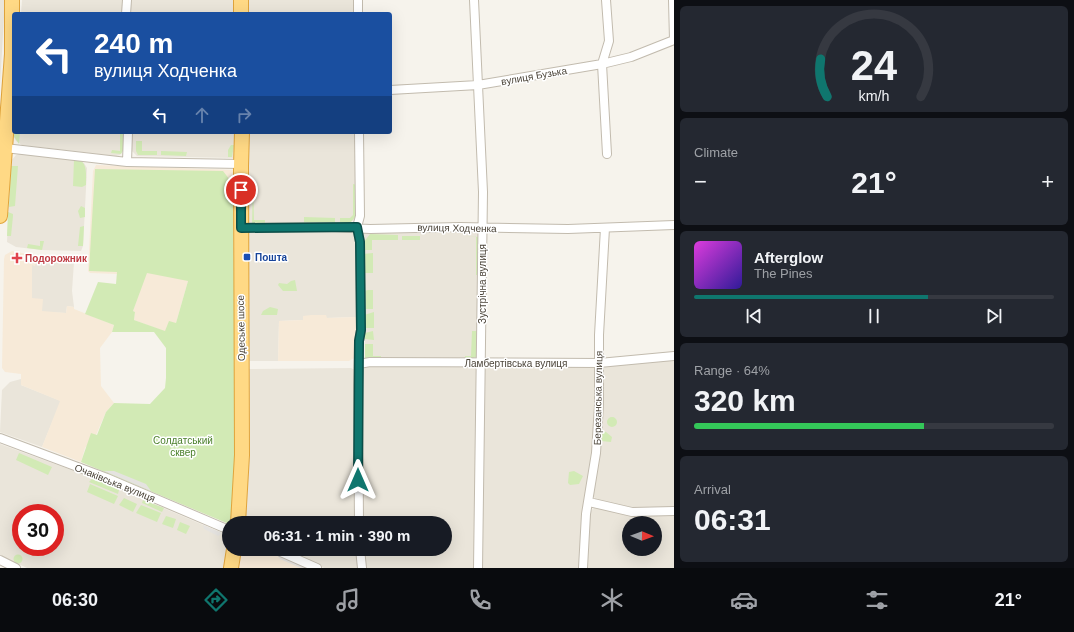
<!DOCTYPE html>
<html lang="en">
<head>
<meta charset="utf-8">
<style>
  :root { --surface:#171b24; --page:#242831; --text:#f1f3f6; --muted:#9ea1a6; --line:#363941; --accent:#0f766e }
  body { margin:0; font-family:Helvetica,sans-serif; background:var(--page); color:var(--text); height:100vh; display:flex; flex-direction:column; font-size:15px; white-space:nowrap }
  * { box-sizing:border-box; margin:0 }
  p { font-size:13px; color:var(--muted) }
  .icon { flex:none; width:22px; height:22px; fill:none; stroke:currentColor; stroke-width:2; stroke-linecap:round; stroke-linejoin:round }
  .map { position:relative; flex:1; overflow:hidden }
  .side { display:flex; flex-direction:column; gap:6px; padding:6px; background:#0d0f14; width:400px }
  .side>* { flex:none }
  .top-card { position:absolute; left:12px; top:12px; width:380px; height:122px; border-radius:4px; box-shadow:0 4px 16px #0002; background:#1a4fa0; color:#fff; overflow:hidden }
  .needle { width:26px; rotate:91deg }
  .controls { position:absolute; left:622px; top:516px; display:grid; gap:8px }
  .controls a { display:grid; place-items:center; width:40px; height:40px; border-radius:50%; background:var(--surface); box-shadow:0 4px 16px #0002; font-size:20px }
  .speed { position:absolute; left:12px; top:504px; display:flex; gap:8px; font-size:20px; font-weight:700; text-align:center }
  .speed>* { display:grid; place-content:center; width:52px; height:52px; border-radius:50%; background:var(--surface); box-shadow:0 4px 16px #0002; line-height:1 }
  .speed .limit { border:6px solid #d22; background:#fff; color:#111 }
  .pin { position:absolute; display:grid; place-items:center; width:34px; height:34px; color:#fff; margin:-17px; border:2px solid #fff; border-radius:50%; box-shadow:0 1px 4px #0007 }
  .me { position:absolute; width:44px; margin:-22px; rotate:0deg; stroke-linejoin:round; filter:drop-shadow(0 0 3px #0008) }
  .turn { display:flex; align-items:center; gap:14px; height:84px; padding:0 16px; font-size:18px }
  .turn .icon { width:52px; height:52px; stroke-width:2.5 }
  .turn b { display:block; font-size:28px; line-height:34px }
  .lanes { display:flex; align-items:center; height:38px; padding:0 16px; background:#0003; justify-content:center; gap:20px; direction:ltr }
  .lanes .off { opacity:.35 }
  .big { font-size:30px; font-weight:700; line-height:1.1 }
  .side .widget { flex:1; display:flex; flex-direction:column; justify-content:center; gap:6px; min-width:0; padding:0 14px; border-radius:6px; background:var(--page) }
  .side .dial { align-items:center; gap:0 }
  .dial svg { height:104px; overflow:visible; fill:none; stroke:var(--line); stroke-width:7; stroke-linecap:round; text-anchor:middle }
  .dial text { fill:var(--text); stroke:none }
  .song { display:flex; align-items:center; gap:12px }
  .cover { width:48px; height:48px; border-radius:6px; background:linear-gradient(135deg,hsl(300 70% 55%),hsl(250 70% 35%)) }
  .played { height:4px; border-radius:2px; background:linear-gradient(90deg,var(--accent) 65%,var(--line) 65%) }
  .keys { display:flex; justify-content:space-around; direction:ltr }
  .heat { display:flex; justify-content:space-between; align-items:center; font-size:22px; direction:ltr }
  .charge { height:6px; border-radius:3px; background:linear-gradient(90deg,#34c759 64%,var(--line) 0) }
  .trip { position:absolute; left:222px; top:516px; width:230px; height:40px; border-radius:20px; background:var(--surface); box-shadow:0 4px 16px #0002; font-weight:700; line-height:40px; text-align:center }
  .menu { display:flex; height:64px; justify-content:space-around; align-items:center; background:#090b0e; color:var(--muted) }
  .menu .icon { width:28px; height:28px }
  .menu .current { color:var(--accent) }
  .menu b { font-size:18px; color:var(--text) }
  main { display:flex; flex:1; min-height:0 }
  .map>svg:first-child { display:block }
  .residential { fill:#eae5da; fill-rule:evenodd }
  .commercial { fill:#f7ead8 }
  .green { fill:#d2eab5; fill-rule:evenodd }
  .parking { fill:#e5e3e0 }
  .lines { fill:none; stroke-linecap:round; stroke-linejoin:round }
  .minor-casing { stroke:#c2bbae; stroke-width:10 }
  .trunk-casing { stroke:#e0a43c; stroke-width:16 }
  .minor { stroke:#fff; stroke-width:8 }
  .trunk { stroke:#ffd985; stroke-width:14 }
  .route-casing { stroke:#0a4d48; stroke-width:10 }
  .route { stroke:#0f766e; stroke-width:7 }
  .transit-dot { fill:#1a4fb4; stroke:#fff; stroke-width:1.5 }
  .health-dot { fill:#e0444e; stroke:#fff; stroke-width:1.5 }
  .labels { text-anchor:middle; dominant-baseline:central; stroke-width:3; stroke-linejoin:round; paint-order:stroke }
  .street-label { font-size:10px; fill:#4b4439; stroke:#fff }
  .transit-label { font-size:10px; font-weight:bold; fill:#164399; stroke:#fff; text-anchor:start }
  .health-label { font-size:10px; font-weight:bold; fill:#be3a42; stroke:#fff; text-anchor:start }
  .park-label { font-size:10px; fill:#4a7f2a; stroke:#fff }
</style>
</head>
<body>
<main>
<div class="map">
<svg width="674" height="568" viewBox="0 0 674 568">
  <rect width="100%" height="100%" fill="#f6f3ec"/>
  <path class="residential" d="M0 0H5L0 85Z
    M22 0H124V14H21Z
    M128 0H236L237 14H128Z
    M247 0H356V14H247Z
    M14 115V132H126L124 149 120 155 116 156 22 145 16 141 13 135Z
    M131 132H238L236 158 137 156 131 150Z
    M248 132H356L358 161 354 220 345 224 252 225 247 224Z
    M22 153 74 158 84 163 87 168 85 208 83 246 81 251 42 250 16 247 7 242 11 161 16 155Z
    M465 230 478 232 479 234V353L462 360 365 358 364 233Z
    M353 231 355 236 356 317 326 318V315L311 316 303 320 279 321 278 361H248L246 232Z
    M37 256 74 262 72 291 74 307 67 306 66 313 42 312 32 298V265H35Z
    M674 358V509L637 510 596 500 593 495 598 455 603 370 605 366Z
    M367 365 474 366 477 369 476 568H364L363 549H445V523H362V371Z
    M489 365 591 366 596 370 594 455 581 568H481L484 371Z
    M248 369 351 368 355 370 357 523H242Z
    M21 379V385L61 401 42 447 0 432 2 390 10 382Z
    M0 444 93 478 229 536 228 568H27L0 555ZM21 513H55V547H21Z
    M595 506 674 513V568H585L589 514ZM629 523H655V549H629Z
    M282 549H358L359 568H324Z"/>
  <path class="commercial" d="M96 165 234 170 236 284 188 281 176 323 166 332 134 320 135 312 133 311 144 279 117 272V274L90 273 88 271 93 171Z
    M12 251 37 256 35 266 32 265V298L43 299 42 311 66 313 67 306 74 307V309L114 325 112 332 100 348 101 386 114 403 106 412 96 435 85 448 81 462 42 447 60 401 21 385V374L5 372 2 368 4 259 5 255Z
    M311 315H326L327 318 356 317V350L354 358 349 361H278L279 321 303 320V316Z
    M240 549H267L309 568H236Z"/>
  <path class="green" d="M13 128 14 132H20L19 144 13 135Z
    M120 132H126L124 149 121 154 111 153 112 150 120 151Z
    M136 141H142V151H157V155H138L136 151Z
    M231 145H234L232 157H228V150Z
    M161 151 187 152 186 156 161 155Z
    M31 154 74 158C88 160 86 173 86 185L82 187 73 186 74 159 31 155Z
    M11 166H18L15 206 9 207Z
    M95 169 223 171 233 184 234 283 236 284 237 415 232 523 229 524 81 462 91 433 97 435 106 412 114 403 150 404 165 388 166 378V348L154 332H112L114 325 85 314 98 282 116 284 117 272 89 271ZM147 273 188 281 176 323 169 321 165 331 134 320 135 312 133 311Z
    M253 180 254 220H265V225H252Z
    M353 184 357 185 356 216 351 222 340 224V218H350L353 215Z
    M81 206 85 208V217L80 218 78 211Z
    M8 212 13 214V216L11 236H7Z
    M304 217 335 218V224H304Z
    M84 226 83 246H78L80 227Z
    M370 234 398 235V240H372V250H363V243Z
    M402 236H420V240H402Z
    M463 236 479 237 480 275H476V237Z
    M40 241H44L42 250 27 248 28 244 40 246Z
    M373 253V273H364L363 254Z
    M295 280 297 291H283L278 285 279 283 287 284 291 281Z
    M368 290H373V309H364V291Z
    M270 307 278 309 277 315H261L263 311Z
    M374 312V328H365L364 315Z
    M373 331 374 340 365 339V333Z
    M472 331H479L477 357 465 360V356H471Z
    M365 344H373V356H381V359L365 358Z
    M607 422a5 5 0 1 1 10 0a5 5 0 1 1-10 0Z
    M601 431 606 432 612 437 611 442 601 441Z
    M19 453 52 467 48 475 16 460Z
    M574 471 583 476 579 484 570 485 568 483 569 472Z
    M93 478 119 490 118 494 89 482Z
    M90 484 118 496 114 504 87 492Z
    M124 498 137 504 133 512 119 505Z
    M143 500 164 508 162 512 142 503Z
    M141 505 161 513 157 522 136 513Z
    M166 516 176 519 173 528 162 524Z
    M180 522 190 526 186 534 177 530Z
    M13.5 559a4.5 4.5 0 1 1 9 0a4.5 4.5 0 1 1-9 0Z"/>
  <path class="parking" d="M104 471H114L146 484 151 491Z
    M203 525 222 533 218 536 204 529Z
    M275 552 309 568H301L280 559Z"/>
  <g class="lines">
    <g class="minor-casing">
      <path id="minor" d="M474 0 483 192 478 568
        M606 0 609 41 602 64 607 154
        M673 0 674 40
        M126 14 127 0
        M358 14V0
        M390 90 478 85 602 64 631 57 674 40
        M359 132 360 216 357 227 360 242 361 330 359 341 358 385 359 523
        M5 148 127 162 241 164
        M127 162 128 132
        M241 228 331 227 370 229 460 227 568 229 674 225
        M359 364 370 362 599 363 674 356
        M0 438 107 478 229 530
        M589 502 632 512 674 511
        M274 549 317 568
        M360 549 362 568
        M0 560 16 568
        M583 568 586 514 596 453 599 405V335L605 228"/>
    </g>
    <g class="trunk-casing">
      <path id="trunk" d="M241 0V14
        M0 216 12 54V0
        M238 523 242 455 241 166 242 132
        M231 568 234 549"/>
    </g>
    <use href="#minor" class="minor"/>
    <use href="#trunk" class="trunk"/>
  </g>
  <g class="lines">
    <g class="route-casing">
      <path id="route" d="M241 190V228L357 227 360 242 361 330 359 341 358 480"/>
    </g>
    <use href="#route" class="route"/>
  </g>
  <rect class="transit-dot" x="243" y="253" width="8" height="8" rx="2"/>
  <path class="health-dot" d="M15 252h4v4h4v4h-4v4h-4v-4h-4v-4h4z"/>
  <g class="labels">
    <g class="street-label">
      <text transform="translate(534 76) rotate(-10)">вулиця Бузька</text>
      <text transform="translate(457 228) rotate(1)">вулиця Ходченка</text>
      <text transform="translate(482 284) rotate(-90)">Зустрічна вулиця</text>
      <text transform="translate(241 328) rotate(-91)">Одеське шосе</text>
      <text x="516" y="363">Ламбертівська вулиця</text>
      <text transform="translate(598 398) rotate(-89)">Березанська вулиця</text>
      <text transform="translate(115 483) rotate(22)">Очаківська вулиця</text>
    </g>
    <g class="transit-label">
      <text x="255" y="257">Пошта</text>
    </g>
    <g class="health-label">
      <text x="25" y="258">Подорожник</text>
    </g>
    <g class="park-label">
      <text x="183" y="440">Солдатський<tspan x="183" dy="12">сквер</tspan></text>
    </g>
  </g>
</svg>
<div class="controls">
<a><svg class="needle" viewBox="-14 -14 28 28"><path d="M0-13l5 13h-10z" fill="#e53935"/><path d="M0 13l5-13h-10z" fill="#9ea1a6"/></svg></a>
</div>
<div class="speed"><div class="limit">30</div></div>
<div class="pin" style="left:241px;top:190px;background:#d93025"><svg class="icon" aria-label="arrive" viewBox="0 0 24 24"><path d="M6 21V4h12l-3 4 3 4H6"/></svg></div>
<svg class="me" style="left:358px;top:480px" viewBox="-20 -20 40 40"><path d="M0-17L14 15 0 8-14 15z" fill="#0f766e" stroke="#fff" stroke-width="4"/></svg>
<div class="trip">06:31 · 1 min · 390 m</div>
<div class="top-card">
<div class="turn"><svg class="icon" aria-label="left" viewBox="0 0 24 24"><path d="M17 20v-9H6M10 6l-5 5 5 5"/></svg><div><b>240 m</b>вулиця Ходченка</div></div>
<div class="lanes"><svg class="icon" aria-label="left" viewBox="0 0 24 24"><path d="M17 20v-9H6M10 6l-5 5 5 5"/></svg><svg class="icon off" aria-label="ahead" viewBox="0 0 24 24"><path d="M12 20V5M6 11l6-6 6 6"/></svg><svg class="icon off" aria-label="right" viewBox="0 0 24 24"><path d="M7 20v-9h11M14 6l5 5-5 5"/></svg></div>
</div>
</div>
<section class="side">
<div class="widget dial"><svg viewBox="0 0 100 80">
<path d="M14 69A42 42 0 1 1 86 69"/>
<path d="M14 69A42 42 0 0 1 9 40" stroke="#0f766e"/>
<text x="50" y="56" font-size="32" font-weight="700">24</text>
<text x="50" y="72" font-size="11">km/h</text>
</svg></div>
<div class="widget"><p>Climate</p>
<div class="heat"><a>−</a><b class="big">21°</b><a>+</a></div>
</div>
<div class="widget">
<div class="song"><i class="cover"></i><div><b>Afterglow</b><p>The Pines</p></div></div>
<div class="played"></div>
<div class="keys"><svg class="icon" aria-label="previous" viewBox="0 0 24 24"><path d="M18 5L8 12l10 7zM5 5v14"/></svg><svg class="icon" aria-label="pause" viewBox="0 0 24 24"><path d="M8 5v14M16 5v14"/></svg><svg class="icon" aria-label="next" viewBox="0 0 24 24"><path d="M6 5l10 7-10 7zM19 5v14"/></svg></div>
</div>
<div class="widget"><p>Range · 64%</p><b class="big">320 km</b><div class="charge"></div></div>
<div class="widget"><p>Arrival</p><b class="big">06:31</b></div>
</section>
</main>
<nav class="menu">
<b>06:30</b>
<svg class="icon current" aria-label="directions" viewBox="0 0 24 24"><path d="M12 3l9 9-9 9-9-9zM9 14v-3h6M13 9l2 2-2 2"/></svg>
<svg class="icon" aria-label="music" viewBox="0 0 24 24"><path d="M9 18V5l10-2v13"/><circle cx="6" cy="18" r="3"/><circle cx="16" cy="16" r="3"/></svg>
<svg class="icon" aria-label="phone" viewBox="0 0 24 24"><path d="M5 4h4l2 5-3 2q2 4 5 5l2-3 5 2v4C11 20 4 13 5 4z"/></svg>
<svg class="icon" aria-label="climate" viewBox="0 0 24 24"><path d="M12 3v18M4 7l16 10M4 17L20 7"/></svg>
<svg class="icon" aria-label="car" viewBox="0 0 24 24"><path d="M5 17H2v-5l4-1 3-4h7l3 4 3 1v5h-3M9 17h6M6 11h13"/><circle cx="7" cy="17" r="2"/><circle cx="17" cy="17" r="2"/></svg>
<svg class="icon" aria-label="filters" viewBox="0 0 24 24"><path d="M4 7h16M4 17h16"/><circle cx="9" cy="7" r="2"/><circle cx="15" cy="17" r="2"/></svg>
<b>21°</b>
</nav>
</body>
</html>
